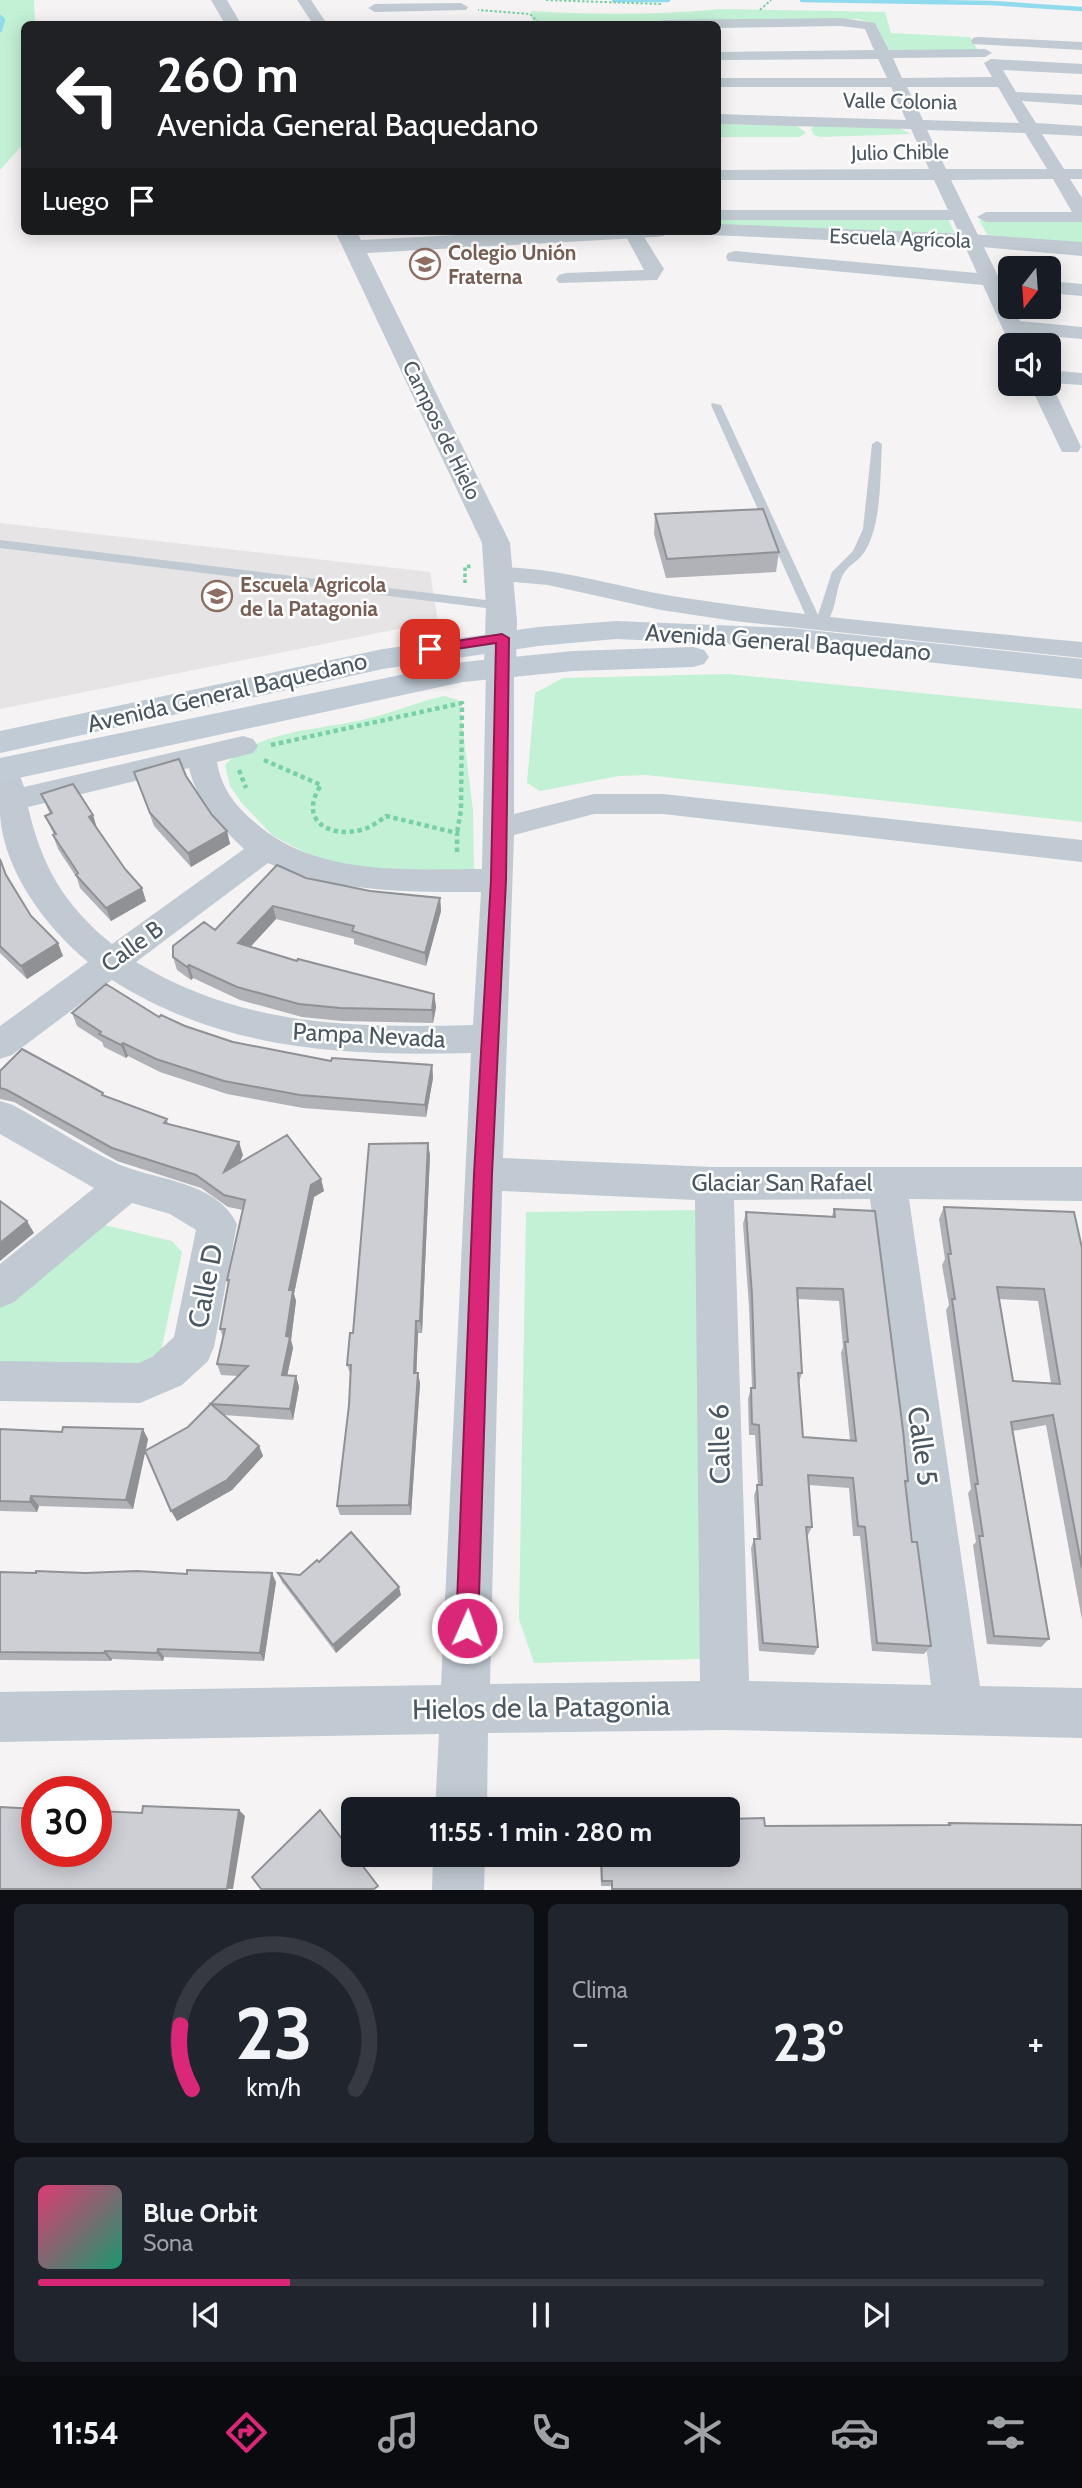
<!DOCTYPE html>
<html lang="es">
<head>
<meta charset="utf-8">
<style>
  :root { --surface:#171b24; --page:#20242c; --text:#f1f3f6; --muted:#9ea1a6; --line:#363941; --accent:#db2777 }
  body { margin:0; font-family:Cabin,sans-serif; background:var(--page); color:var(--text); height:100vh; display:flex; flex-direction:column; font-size:26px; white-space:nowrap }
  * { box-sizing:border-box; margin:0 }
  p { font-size:23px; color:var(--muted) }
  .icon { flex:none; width:38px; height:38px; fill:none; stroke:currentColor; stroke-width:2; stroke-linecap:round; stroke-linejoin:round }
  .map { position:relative; height:1890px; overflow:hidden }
  .details { display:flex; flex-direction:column; gap:14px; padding:14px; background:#0d0f14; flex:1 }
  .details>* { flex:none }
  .guide { position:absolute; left:21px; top:21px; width:700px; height:214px; border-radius:10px; box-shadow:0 4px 18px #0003; background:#202124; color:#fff; overflow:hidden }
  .needle { width:46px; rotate:197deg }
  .controls { position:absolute; left:998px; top:256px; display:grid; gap:14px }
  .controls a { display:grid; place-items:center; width:63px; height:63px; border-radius:10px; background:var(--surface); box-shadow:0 4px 18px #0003; font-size:35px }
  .speed { position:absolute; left:21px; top:1776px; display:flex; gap:14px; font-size:35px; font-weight:700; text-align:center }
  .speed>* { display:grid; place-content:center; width:91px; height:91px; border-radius:50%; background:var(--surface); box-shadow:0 4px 18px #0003; line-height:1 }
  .speed .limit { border:10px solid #d22; background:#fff; color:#111 }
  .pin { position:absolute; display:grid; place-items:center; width:60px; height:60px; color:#fff; margin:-30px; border-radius:14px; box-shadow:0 4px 10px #0006 }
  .me { position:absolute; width:77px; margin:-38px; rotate:2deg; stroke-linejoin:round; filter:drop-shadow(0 0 5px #0008) }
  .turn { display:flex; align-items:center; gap:24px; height:147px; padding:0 21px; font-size:32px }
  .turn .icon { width:91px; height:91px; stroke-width:2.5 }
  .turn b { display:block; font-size:49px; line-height:60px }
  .then { display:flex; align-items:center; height:66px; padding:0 21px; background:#0003; gap:14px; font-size:26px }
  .big { font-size:52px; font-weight:800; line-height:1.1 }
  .details .widget { flex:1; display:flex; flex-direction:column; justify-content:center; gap:10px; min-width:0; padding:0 24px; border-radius:10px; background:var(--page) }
  .details .dial { align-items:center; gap:0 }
  .dial svg { height:182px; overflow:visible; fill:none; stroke:var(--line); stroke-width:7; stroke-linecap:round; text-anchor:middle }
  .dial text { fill:var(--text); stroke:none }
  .song { display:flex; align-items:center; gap:21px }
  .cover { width:84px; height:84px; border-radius:10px; background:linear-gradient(135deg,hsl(340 70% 55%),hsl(160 70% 35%)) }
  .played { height:7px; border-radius:4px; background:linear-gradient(90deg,var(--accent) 25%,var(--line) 25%) }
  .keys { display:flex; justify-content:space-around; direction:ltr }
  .heat { display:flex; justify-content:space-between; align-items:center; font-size:38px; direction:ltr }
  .details .tiles { flex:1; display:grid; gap:14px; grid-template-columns:1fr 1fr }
  .widget:last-child { grid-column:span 2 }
  .trip { position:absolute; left:341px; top:1797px; width:399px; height:70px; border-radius:10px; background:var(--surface); box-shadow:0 4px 18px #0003; font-weight:800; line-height:70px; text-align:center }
  .menu { display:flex; height:112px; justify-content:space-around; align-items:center; background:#090b0e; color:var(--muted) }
  .menu .icon { width:49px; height:49px }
  .menu .selected { color:var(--accent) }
  .menu b { font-size:32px; color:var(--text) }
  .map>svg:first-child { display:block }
  .education { fill:#e6e4e5 }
  .green { fill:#c3f1d5 }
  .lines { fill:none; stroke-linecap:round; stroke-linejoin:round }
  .stream { stroke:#90daee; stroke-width:4.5 }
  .path-far2 { stroke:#7ad0a6; stroke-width:2; stroke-dasharray:2.5 2; stroke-linecap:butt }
  .path-far1 { stroke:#7ad0a6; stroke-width:3.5; stroke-dasharray:3.5 2.5; stroke-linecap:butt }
  .path { stroke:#7ad0a6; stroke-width:4.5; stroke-dasharray:4.5 3.5; stroke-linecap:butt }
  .service { fill:#c1cad2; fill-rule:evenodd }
  .minor { fill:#c1cad2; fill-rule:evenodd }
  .tertiary { fill:#c1cad2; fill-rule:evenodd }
  .secondary { fill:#c1cbd6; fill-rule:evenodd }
  .path-bridge { stroke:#7ad0a6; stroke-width:2; stroke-dasharray:2.5 2; stroke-linecap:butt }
  .wall { fill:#b0b2b7; fill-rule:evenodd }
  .shaded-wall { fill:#909195 }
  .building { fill:#cdcfd5; stroke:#909195; stroke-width:2; fill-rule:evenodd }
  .route { fill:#db2777; stroke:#8e194d; stroke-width:2 }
  .labels { text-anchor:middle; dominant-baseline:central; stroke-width:5; stroke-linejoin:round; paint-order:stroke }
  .far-street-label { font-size:21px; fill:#4a5661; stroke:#fff }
  .far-education-label { font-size:21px; font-weight:bold; fill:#785e54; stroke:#fff; text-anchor:start }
  .street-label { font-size:24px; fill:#4a5661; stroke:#fff }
  .near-street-label { font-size:28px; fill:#4a5661; stroke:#fff }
</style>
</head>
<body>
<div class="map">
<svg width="1082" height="1890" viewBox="0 0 1082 1890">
  <rect width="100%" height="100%" fill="#f5f3f3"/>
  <path class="education" d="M0 523 430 572 438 621 0 709Z"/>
  <path class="green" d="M0 0H34L35 22 40 24H24V143L0 170Z
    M720 9 885 12 891 33 970 37 979 52 890 51 876 25 858 19 533 24 531 11C595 15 656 15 720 9Z
    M718 124 797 126 806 133 799 137H718Z
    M814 126 899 128 911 134 820 137 814 135 811 129Z
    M718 217 948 219 954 232 946 235 718 227Z
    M979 220 1082 221V244L988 236Z
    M728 674 1082 709V822L646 775 619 776 540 791 527 783 535 693 563 678Z
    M444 696 458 700 460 707 473 810 474 872 432 877 336 865 308 854 273 836 241 802 230 786 225 765C259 730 320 730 366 719 392 713 417 702 444 696Z
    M701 1210V1659L534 1663 519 1619 526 1212Z
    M96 1223 172 1241 182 1252 159 1361 151 1374 0 1376V1304Z"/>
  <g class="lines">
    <path class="stream" d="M614 0H668
      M802 0 991 3 1082 9
      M0 17 3 20 0 30"/>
    <path class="path-far2" d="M546 0 661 4
      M255 23 275 24
      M470 24 538 22 530 14 478 10"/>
    <path class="path-far1" d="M465 583V567L471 566"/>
    <path class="path" d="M271 745 462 703 461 810 457 833
      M264 760 321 785C298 820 328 838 361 830 370 828 378 822 386 816L457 833V854
      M239 770 246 788"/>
    <path class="service" d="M712 403 721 405 818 615 832 572 853 551 863 529 872 444 877 441 882 444C880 476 882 528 863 554 858 561 848 566 844 573 833 590 839 621 816 629L810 625 711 405Z
      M0 540 502 602 508 606 502 610 0 548Z"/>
    <path class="minor" d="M297 0H311L327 24H313Z
      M461 3 468 7 466 10 375 12 368 8 375 4Z
      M841 18 875 23 889 50 985 49 992 53 985 57 893 58 902 78 992 77 984 63 991 59 1082 64V74L1003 70 1016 92 1082 95V105L1022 101 1036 123 1082 126V136L1042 134 1064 169H1082V179H1070L1082 198V222H986L977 217 986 212H1072L1053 179 951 180 998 276 1010 278V288H1004L1010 306H1013L1020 321 1082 327V339L1026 334 1031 345H1010L983 285 728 261 726 257 728 253 735 251 977 273 953 220H718V210H948L934 180H718V170L929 169 911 129 718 124V114L906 120 891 87H718V78H887L878 59 718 60V52L874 50 865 29 841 26 718 28V24H657L664 20ZM907 87H998L1019 123 923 120ZM927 130 1025 133 1047 169H946Z
      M978 37 1082 42V50L973 44 971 41 973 38Z
      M623 231 641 232 664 269 657 280 559 283 556 279 559 275 566 273 644 270Z
      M1048 281 1082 284V296L1048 293Z
      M1048 370 1082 373V385L1051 383 1081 447 1078 452H1062L1029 383H1048Z
      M501 567C564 568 623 589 685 598 816 618 949 629 1082 642V658L734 621 661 610 548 585 492 580 488 575 492 570Z
      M500 659 510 662 514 668V814L594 794H663L1082 840V862L663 814H594L514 835 503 1158 714 1167H1082V1201L909 1199 980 1686 1082 1688V1738L725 1730 488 1733 487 1810H435L439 1734 0 1742V1692L441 1685 471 1053C343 1056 224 1051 112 980L12 1055 0 1059V1026L88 962C46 927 4 872 0 815 0 797 0 779 0 760L15 762 24 787 243 736 253 739 258 746 253 753 217 762C221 787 234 804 252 820 313 877 404 869 482 869L486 668 490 662ZM189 768C197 802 219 825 244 849L112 944C64 905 42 867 28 807ZM268 863C336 893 408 892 481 892L473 1025C353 1028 243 1027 136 962ZM502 1191 695 1200 700 1681 490 1684ZM870 1199 931 1685 749 1681 734 1200Z
      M0 1101 13 1105C48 1124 81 1146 116 1163 155 1181 216 1180 237 1224L214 1347 208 1361 182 1385 140 1403 0 1401V1361L139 1363 152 1357 174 1337 196 1230 170 1214 132 1203 14 1302 0 1308V1264L94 1188 0 1134Z
      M433 1855H485L484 1890H432Z"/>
    <path class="tertiary" d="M211 0H227L241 24H225Z
      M718 224 970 234 1082 242V256L970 246 710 235 708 231H718Z
      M335 231H357L361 240 534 231H667L664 236 656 237 367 253 510 543 517 621 516 668 511 675 500 678 489 675 484 668 486 606 482 543Z"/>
    <path class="secondary" d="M616 621 790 628 1082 659V679L790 647 616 639 538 646 383 669 0 753V731L383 649 538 627Z
      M693 647 704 650 709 657 704 664 693 667 573 671 463 682 0 782V758L463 662 573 651Z"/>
    <path class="path-bridge" d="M760 10 771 0"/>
  </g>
  <path class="wall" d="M655 514 779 552 776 572 666 578 654 534Z
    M134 772 186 776 212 815 227 831 230 844 191 867 154 826Z
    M41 794 93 815 97 828 146 901 111 921 80 888 77 878 58 849 53 835H54L45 816 50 814Z
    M0 859 7 877 31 916 63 956 27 979 0 953Z
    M306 878 370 891 440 898 441 911 426 966 354 944V939L276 919 250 947 297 961 434 994 436 1007 433 1023 342 1021 302 1017 240 1000 193 978 191 980 177 970 173 957 215 930Z
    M72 1013 159 1017 233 1042 331 1061 432 1065 433 1078 426 1117 303 1108 227 1094 160 1072 128 1056 126 1058 104 1047 102 1042 77 1026Z
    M0 1071 104 1096 167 1119 168 1124 243 1155 239 1164 321 1179 324 1191 314 1197 294 1294 296 1301 291 1340 293 1348 287 1376H296L299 1387 293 1420 223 1415 259 1446 263 1456 232 1490 177 1521 145 1452 133 1509 39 1506 37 1512 0 1511V1429L148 1439 146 1450 188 1427 238 1376 221 1375 217 1364 223 1337 220 1329 228 1285 227 1280 243 1210 228 1207 201 1188 117 1161 14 1102 0 1099Z
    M430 1155 422 1333H418L416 1373 420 1383 411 1515H340L337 1506 349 1405 351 1376 347 1365 353 1333Z
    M944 1207 1082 1248V1620L1046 1425 1013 1431 1049 1639 1041 1647 987 1644 973 1545 976 1542 968 1493 971 1489 946 1310 949 1305 942 1265 945 1259 939 1219ZM999 1299 1038 1301 1051 1383 1013 1381Z
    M834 1209 908 1481 905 1486 912 1542 931 1646 924 1654 872 1651 860 1536H853L849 1488 809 1485 812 1527 807 1537 818 1647 814 1655 759 1651 751 1548 754 1539H757L754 1495 758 1485 755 1435H749L748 1399 751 1388H752L749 1306 743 1224 746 1212 832 1216ZM798 1299 839 1301 843 1347 841 1353 850 1440 803 1437 799 1382 802 1373Z
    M319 1562 401 1595 336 1653 282 1582 278 1573 300 1575Z
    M0 1572 276 1582 264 1661 164 1657 163 1661 112 1659 111 1661 0 1660Z
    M949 1823 1082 1889H611V1886H601L600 1855H728L765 1826 946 1825Z"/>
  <path class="shaded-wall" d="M93 815 97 829 89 817Z
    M227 831 230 844 191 867 188 853Z
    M142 888 146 901 111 921 106 908Z
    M440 898 441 911 426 966 425 953Z
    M273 906 276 919 242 956 238 943Z
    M58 943 63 956 27 979 21 966Z
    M189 965 193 978 191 980 187 967Z
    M434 994 436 1007 433 1023 432 1010Z
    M123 1043 128 1056 126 1058 121 1045Z
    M432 1065 433 1078 426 1117 425 1105Z
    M239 1142 243 1155 228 1185 224 1172Z
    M428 1143 430 1155 422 1333 420 1321Z
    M321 1179 324 1191 314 1197 294 1294 296 1301 291 1340 293 1348 285 1386 282 1375 289 1290 311 1185Z
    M27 1221 34 1233 0 1261V1243Z
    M416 1321 418 1333 416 1383 414 1373Z
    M418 1373 420 1383 411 1515 409 1505Z
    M296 1376 299 1387 293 1420 290 1409Z
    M143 1429 148 1439 133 1509 126 1500Z
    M259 1446 263 1456 232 1490 177 1521 171 1511Z
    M31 1496 39 1506 37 1512 30 1502Z
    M272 1573 276 1582 264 1661 260 1653Z
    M399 1587 401 1595 336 1653 333 1645Z
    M158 1649 164 1657 163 1661 157 1653Z
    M105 1651 112 1659 111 1661 104 1653Z
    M239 1810 245 1816 233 1889H227Z"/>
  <path class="building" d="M763 509 779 552 667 559 655 514Z
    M179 759 186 776 212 815 227 831 188 853 150 813 134 772Z
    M73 784 93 815 89 817 125 869 142 888 106 908 76 875 78 873 53 835 56 834 45 816 52 813 41 794Z
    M0 859 6 875 31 916 58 943 21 966 0 946Z
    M277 865 306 878 326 882 370 891 440 898 425 953 352 931 354 926 273 906 238 943 297 961 298 959 434 994 432 1010 340 1008 299 1004 237 987 189 965 187 967 173 957V946L204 922 215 930Z
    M106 984 159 1017 161 1015 185 1026 233 1042 331 1061 332 1058 432 1065 425 1105 300 1095 224 1081 156 1059 123 1043 121 1045 99 1034 101 1032 72 1013Z
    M22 1049 103 1093 102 1095 167 1119 164 1123 239 1142 224 1172 287 1135 321 1179 311 1185 289 1290H293L286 1336 290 1337 282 1375 296 1376 290 1409 211 1404 259 1446 227 1480 171 1511 145 1451 188 1427 248 1366 217 1364 225 1329H220L229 1280H227L245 1200 224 1195 196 1175 112 1148 7 1090 0 1088V1071Z
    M428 1143 420 1321H416L414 1373H418L409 1505 337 1506 349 1405 351 1365H347L350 1333H353L369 1144Z
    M0 1201 27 1221 0 1243Z
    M944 1207 1074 1212 1082 1248V1568L1053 1415 1011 1422 1049 1639 994 1636 979 1536H983L975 1484H978L952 1299H955L948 1254H951ZM997 1287 1044 1289 1060 1384 1013 1381Z
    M834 1209 875 1211 903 1430 908 1481H905L912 1542H917L931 1646 877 1643 865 1527 858 1526 853 1478 808 1475 812 1527H806L818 1647 763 1643 754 1539H760L757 1485H762L759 1425 752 1424 751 1388H755L752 1295 746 1212 835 1217ZM797 1288 843 1289 848 1342H845L856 1441 803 1437 798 1373H802Z
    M63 1427 143 1429 126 1500 31 1496 30 1502 0 1501V1429L62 1432Z
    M351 1532 399 1587 333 1645 278 1573 300 1575 317 1560 319 1562Z
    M187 1570 272 1573 260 1653 158 1649 157 1653 105 1651 104 1653 0 1652V1572L36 1573V1571L85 1573 137 1571 187 1574Z
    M143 1806 239 1810 227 1889H0V1807L37 1809V1852H96V1811L142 1813Z
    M320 1810 378 1886 374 1889H261L252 1877Z
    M764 1818 765 1826 950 1825 949 1823 1082 1825V1889H612V1881H602L601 1855H728V1819Z"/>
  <path class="route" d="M502 634 509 638 506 880 492 1174 478 1628 475 1636 467 1639 459 1636 456 1628 474 1174 491 880 496 643 430 653 424 649 430 645Z"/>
  <defs>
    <g id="school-ring" transform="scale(1.575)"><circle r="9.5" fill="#fff" stroke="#8d6e63" stroke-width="1.5"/><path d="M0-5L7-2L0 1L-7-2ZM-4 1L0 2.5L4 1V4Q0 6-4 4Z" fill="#8d6e63"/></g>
  </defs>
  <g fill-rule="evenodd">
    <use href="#school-ring" x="425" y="264"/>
    <use href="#school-ring" x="217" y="596"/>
  </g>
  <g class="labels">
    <g class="far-street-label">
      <text transform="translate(900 101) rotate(1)">Valle Colonia</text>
      <text transform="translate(900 152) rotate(-1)">Julio Chible</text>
      <text transform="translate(900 238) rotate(2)">Escuela Agrícola</text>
      <text transform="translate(442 430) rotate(64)">Campos de Hielo</text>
    </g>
    <g class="far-education-label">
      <text x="448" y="252">Colegio Unión<tspan x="448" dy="24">Fraterna</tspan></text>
      <text x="240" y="584">Escuela Agricola<tspan x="240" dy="24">de la Patagonia</tspan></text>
    </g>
    <g class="street-label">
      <text transform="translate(788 642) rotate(4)">Avenida General Baquedano</text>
      <text transform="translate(227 692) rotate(-13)">Avenida General Baquedano</text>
      <text transform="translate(132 946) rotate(-36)">Calle B</text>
      <text transform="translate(369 1035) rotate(3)">Pampa Nevada</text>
      <text x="782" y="1182">Glaciar San Rafael</text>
    </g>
    <g class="near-street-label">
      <text transform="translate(205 1286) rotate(-79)">Calle D</text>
      <text transform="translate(719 1444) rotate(-91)">Calle 6</text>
      <text transform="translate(923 1446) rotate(82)">Calle 5</text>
      <text transform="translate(541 1707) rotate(-1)">Hielos de la Patagonia</text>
    </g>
  </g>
</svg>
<div class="controls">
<a><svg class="needle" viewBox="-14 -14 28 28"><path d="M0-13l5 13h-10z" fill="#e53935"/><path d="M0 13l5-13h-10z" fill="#9ea1a6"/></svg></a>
<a><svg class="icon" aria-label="sound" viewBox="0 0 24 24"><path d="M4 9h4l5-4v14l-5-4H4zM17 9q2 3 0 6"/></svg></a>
</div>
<div class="speed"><div class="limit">30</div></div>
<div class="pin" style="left:430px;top:649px;background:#d93025"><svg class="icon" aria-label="arrive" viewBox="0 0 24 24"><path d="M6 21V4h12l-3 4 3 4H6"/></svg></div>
<svg class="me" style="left:467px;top:1628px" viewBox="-20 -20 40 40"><circle r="17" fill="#db2777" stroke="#fff" stroke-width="3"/><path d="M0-11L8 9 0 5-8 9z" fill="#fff"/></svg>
<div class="trip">11:55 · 1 min · 280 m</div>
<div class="guide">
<div class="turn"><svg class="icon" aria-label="left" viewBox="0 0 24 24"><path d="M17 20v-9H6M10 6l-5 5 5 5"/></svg><div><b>260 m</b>Avenida General Baquedano</div></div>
<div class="then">Luego<svg class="icon" aria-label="arrive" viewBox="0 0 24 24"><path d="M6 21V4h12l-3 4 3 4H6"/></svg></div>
</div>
</div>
<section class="details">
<div class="tiles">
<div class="widget dial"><svg viewBox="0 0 100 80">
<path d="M14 69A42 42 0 1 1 86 69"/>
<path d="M14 69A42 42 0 0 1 9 41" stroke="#db2777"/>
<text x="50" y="56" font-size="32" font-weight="700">23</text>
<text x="50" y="72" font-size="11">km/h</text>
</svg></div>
<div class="widget"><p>Clima</p>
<div class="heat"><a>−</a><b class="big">23°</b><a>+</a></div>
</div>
<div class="widget">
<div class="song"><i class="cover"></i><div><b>Blue Orbit</b><p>Sona</p></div></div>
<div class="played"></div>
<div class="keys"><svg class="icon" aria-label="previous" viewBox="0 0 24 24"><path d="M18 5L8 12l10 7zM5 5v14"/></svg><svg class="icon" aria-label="pause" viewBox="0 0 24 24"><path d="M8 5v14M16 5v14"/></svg><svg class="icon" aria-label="next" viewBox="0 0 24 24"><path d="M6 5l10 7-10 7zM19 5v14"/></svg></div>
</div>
</div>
</section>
<nav class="menu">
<b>11:54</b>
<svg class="icon selected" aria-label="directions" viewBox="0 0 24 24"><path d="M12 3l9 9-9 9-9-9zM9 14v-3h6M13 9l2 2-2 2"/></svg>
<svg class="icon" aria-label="music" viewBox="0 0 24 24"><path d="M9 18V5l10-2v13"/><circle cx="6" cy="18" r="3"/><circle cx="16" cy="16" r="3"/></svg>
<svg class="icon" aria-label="phone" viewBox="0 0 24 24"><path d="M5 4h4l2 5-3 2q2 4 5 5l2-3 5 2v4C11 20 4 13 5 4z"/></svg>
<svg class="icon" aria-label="climate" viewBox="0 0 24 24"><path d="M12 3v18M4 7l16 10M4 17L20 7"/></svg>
<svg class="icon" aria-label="car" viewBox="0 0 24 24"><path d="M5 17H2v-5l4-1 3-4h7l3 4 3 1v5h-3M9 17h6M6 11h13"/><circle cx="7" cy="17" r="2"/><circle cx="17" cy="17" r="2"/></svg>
<svg class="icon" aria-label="filters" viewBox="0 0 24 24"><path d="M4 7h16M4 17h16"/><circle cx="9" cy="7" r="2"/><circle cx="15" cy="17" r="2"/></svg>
</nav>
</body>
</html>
